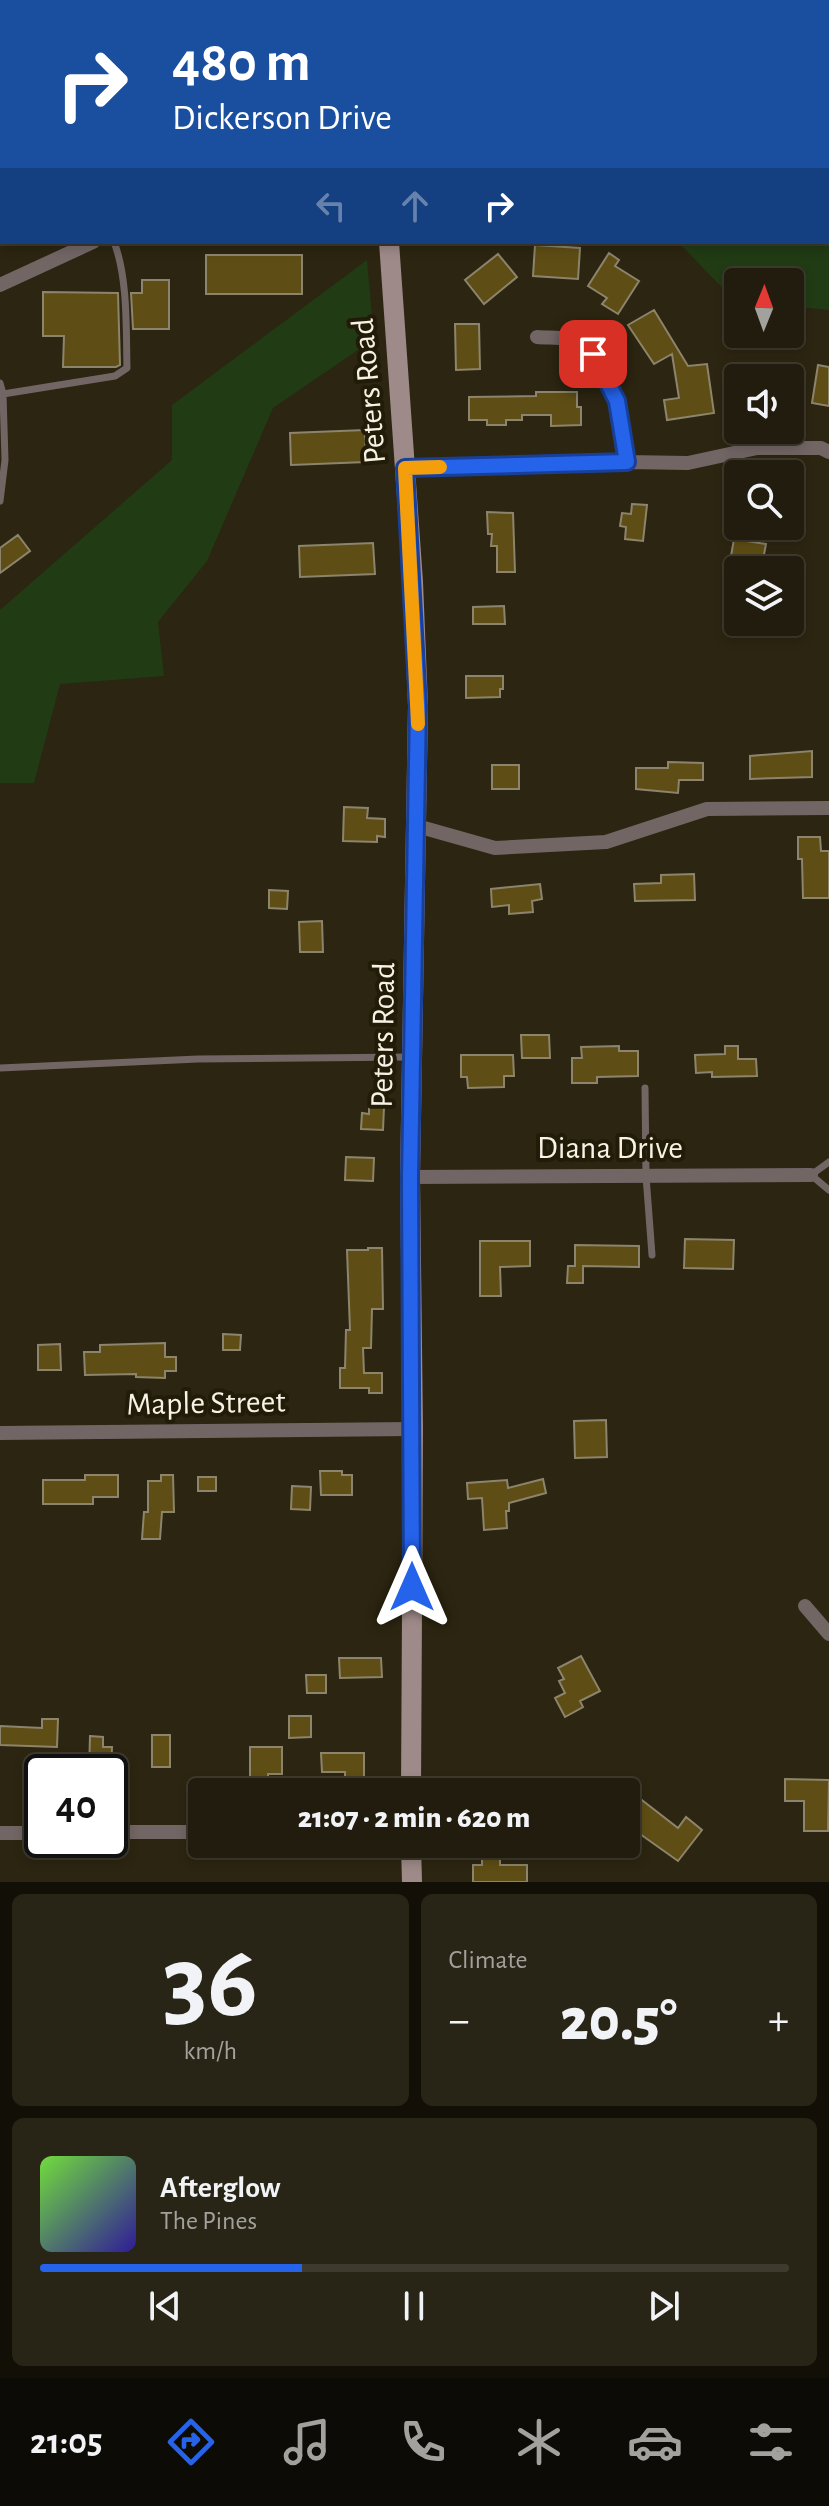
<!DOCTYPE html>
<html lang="en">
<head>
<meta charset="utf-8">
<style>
  :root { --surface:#211c0d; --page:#292516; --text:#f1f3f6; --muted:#a2a19d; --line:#3e3a2e; --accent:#2563eb }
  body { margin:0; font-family:"Alegreya Sans",sans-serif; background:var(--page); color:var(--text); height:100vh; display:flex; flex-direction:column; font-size:30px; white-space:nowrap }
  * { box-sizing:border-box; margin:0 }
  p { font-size:26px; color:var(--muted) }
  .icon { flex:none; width:44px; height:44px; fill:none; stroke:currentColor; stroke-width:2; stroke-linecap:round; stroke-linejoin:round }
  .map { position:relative; height:1882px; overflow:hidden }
  .side { display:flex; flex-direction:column; gap:12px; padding:12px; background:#120f07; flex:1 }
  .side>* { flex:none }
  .banner { position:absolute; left:0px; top:0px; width:830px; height:244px; box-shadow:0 4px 12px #0003,0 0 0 2px var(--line); background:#1a4fa0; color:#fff; overflow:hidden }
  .needle { width:52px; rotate:1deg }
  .controls { position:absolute; left:724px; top:268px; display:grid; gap:16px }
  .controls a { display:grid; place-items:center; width:80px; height:80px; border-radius:8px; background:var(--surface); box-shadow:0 4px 12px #0003,0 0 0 2px var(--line); font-size:40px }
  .speed { position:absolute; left:24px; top:1754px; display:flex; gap:16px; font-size:40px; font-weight:700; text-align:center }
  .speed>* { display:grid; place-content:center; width:104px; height:104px; border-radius:50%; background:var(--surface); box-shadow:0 4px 12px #0003,0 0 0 2px var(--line); line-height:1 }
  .speed .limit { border:4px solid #111; border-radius:12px; background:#fff; color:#111 }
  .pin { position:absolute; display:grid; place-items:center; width:68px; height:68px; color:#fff; margin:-34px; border-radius:16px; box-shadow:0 4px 12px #0006 }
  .me { position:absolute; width:88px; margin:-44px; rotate:0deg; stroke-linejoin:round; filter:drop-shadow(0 0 6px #0008) }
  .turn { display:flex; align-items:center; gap:28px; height:168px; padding:0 40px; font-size:36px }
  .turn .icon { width:104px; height:104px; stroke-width:2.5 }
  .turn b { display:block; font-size:56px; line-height:68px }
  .lanes { display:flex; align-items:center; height:76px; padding:0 40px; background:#0003; justify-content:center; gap:40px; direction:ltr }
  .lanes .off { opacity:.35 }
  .big { font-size:60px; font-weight:800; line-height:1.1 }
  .side .tile { flex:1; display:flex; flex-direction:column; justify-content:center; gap:12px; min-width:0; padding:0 28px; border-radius:12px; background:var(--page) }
  .side .dial { align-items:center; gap:0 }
  .dial b { font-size:104px; line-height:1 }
  .song { display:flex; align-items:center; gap:24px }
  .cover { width:96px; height:96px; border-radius:12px; background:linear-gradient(135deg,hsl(100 70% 55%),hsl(250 70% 35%)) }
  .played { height:8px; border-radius:4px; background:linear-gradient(90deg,var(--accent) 35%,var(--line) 35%) }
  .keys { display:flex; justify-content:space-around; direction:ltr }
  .heat { display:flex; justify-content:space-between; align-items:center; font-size:44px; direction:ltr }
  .side .tiles { flex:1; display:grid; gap:12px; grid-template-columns:1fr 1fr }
  .tile:last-child { grid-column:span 2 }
  .trip { position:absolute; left:188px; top:1778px; width:452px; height:80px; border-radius:8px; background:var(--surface); box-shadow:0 4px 12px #0003,0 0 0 2px var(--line); font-weight:800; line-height:80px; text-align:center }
  .tab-bar { display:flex; height:128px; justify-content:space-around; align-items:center; background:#0d0b05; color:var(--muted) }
  .tab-bar .icon { width:56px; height:56px }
  .tab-bar .current { color:var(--accent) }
  .tab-bar b { font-size:36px; color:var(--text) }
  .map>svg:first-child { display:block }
  .green { fill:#213b15 }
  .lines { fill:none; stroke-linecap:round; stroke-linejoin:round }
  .stream { stroke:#000e13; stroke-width:5 }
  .building { fill:#5e4d14; stroke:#8c846c; stroke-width:2 }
  .lane { stroke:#726665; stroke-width:7 }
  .street { stroke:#726665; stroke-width:14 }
  .secondary { stroke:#9e8a89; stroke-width:20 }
  .route-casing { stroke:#184099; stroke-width:20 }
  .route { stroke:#2563eb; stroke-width:14 }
  .slow { stroke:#f59e0b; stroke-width:14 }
  .labels { text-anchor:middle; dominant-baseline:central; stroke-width:8; stroke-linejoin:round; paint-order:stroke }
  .street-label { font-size:32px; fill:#f6f2e5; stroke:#221b07 }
</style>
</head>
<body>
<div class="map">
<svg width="829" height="1882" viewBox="0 0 829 1882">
  <rect width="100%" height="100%" fill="#2c2511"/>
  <path class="green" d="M669 0H829V310L790 306V282H738V301H735L678 242H828V2H666Z
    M367 260 374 339 273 408 207 561 158 622 164 676 60 684 34 783H0V610L172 460V405Z"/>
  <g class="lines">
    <path class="stream" d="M789 0 793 2
      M828 18H829"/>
  </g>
  <path class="building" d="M535 245 580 248 578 279 533 276Z
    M609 253 619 260 615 266 639 281 618 314 602 304 607 298 588 286Z
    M498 254 517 277 484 304 465 280Z
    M206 255H302V294H206Z
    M142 280H169V329H133L131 293H142Z
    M43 292 118 293 120 365 116 367H63L64 336H43Z
    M654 310 688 366 707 364 714 413 667 420 664 400 679 398 672 354 654 364 628 325Z
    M455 324H479L480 369 456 370Z
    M818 365 829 367V406L812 403Z
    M536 392H577V407H581V425L551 426V415H522V420H506V425H487V420H469V397L536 396Z
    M365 430 366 462 291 465 290 433Z
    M632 504 647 505 643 541 625 539 626 527 620 526 622 513 631 514Z
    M487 512 513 513 515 572H497V546H491L492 534H488Z
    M18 535 30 551 0 573V548Z
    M734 539 766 544 761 570 729 567Z
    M373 543 375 574 300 577 299 546Z
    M504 606 505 624H473V607Z
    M466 676H503V689H500V697L466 698Z
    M812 751V777L750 779V756Z
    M668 762 703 763V780H679L678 793 636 789V768H668Z
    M492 765H519V789H492Z
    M344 807 368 808 367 818 385 819V837L377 836V842L343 841Z
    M798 837H820L821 851H829V898H803L802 859H798Z
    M694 874 695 900 635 901 634 884 661 883V875Z
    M540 884 542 899 532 901 533 912 509 914V905L492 907 491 889Z
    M269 890 288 891 287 909 269 908Z
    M322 921 323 952H300L299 922Z
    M521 1035H549L550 1058H522Z
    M619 1046V1051H638V1076L597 1077V1083H572V1058H582L581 1047Z
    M725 1046H738V1059H756L757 1076 712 1077V1072L696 1073 695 1055 725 1054Z
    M461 1055H513L514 1076H504V1087L468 1088 467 1077H461Z
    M369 1106 384 1107 383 1130 361 1129 362 1113 369 1114Z
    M346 1157 374 1158 373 1181 345 1180Z
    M685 1239 734 1240 733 1269 684 1268Z
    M480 1241H530V1266L500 1267 501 1296H480Z
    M575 1245 639 1246V1267L583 1266V1283H567L568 1266H575Z
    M368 1248H382L383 1309H372L371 1348H363L364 1373H382V1393H369V1388H340V1368H345L346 1330H350L347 1250H368Z
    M223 1334 241 1335 240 1350H223Z
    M165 1343V1357H176V1371H165V1378L136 1377V1374L85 1375 84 1352H100V1345Z
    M60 1344 61 1370H38V1345Z
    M606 1420 607 1457 575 1458 574 1421Z
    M320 1471H342V1475H352V1495H321Z
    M85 1475H118V1497H93V1504H43V1480H85Z
    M161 1475H173L174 1512H162L160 1539H142L144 1512H148V1481H161Z
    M198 1477H216V1491H198Z
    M543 1479 546 1493 509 1503V1511H506L507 1528 484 1530 482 1498 468 1499 467 1483 507 1480 508 1488Z
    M292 1486 311 1487 310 1510 291 1509Z
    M581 1656 600 1691 580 1701 583 1707 565 1717 555 1698 565 1693 559 1681 564 1679 558 1668Z
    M339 1658H381L382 1677 340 1678Z
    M306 1675H326V1693H307Z
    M289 1716H311V1737L289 1738Z
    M42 1719H58L57 1747 0 1745V1726L42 1728Z
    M152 1735H170V1767H152Z
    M90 1736 103 1737V1747H112L111 1772H89Z
    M250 1747H282V1774H268V1780H250Z
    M321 1753H364V1780H345V1772H322Z
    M785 1779 829 1780 828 1831H804V1801H785Z
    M638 1797 678 1828 686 1817 702 1830 678 1861 626 1824V1812Z
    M482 1855H500V1865H527V1882H473V1865H482Z"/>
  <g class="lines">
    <path class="lane" d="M0 383 3 394 115 376 127 368C126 329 128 278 114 242
      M0 501 5 460 3 394
      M0 1068 198 1059 411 1057
      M645 1088 646 1176 652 1255
      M829 1162 811 1175 829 1190"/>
    <path class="street" d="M0 285 93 242
      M537 337C546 338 558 337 568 339 612 349 621 426 627 462
      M405 468 627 462 688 463 757 448H821L829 452
      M417 826 495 848 606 842 707 809 829 808
      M410 1177 811 1175
      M0 1433 413 1429
      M805 1606 829 1634
      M110 1832H202
      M0 1833H42"/>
    <path class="secondary" d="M480 2 482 0
      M389 242 413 582 418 706 410 1177 413 1429 411 1792
      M411 1844 412 1882"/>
  </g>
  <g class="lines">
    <g class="route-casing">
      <path id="route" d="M412 1587 410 1177 418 706 405 468 627 462 617 401 593 354"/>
    </g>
    <use href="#route" class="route"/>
    <path class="slow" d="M418 724 405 468 440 467"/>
  </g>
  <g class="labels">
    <g class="street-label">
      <text transform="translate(369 391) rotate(-95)">Peters Road</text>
      <text transform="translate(383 1035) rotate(-89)">Peters Road</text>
      <text x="610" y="1148">Diana Drive</text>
      <text transform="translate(206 1403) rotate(-1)">Maple Street</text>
    </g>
  </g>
</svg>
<div class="controls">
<a><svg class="needle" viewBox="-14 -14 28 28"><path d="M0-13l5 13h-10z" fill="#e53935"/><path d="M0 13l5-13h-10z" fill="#a2a19d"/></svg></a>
<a><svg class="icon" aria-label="sound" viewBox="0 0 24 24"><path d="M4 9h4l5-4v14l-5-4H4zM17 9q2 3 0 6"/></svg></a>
<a><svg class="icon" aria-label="search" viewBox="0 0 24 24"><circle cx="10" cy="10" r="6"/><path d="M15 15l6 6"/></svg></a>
<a><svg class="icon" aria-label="layers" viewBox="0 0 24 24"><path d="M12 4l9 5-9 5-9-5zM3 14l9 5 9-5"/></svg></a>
</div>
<div class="speed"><div class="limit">40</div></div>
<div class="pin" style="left:593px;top:354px;background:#d93025"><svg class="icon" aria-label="arrive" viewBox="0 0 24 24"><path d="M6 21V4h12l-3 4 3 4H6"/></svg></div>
<svg class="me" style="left:412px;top:1587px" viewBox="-20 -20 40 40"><path d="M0-17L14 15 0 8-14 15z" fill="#2563eb" stroke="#fff" stroke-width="4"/></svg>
<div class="trip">21:07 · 2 min · 620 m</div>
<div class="banner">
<div class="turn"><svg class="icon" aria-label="right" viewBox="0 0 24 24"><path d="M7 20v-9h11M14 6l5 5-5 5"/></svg><div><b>480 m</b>Dickerson Drive</div></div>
<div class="lanes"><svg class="icon off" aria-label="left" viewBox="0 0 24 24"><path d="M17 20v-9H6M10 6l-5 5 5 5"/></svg><svg class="icon off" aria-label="ahead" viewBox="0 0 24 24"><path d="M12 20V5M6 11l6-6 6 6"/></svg><svg class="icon" aria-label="right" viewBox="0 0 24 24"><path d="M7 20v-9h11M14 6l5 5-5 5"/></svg></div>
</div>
</div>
<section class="side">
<div class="tiles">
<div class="tile dial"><b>36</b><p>km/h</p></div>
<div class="tile"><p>Climate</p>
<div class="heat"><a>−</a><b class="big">20.5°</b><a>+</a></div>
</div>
<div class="tile">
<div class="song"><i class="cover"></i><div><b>Afterglow</b><p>The Pines</p></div></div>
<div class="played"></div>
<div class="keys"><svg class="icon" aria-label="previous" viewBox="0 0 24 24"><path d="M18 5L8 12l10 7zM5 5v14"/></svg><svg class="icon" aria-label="pause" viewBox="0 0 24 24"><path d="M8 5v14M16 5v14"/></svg><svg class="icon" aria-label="next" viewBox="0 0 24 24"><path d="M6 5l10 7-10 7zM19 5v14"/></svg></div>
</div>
</div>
</section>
<nav class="tab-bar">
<b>21:05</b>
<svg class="icon current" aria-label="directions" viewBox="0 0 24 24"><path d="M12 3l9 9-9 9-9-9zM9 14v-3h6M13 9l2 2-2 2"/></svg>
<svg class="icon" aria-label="music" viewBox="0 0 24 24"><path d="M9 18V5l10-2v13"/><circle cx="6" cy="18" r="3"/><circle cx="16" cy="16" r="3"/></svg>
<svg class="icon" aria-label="phone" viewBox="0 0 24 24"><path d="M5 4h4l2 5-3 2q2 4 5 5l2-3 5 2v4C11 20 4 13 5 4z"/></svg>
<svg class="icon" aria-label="climate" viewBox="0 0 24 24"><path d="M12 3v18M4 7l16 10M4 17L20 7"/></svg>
<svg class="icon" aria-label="car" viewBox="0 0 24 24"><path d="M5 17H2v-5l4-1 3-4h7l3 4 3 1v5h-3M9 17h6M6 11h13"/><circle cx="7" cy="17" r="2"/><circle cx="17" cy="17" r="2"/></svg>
<svg class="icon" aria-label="filters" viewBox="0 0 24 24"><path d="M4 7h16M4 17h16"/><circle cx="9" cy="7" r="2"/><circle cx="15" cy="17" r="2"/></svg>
</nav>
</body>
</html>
